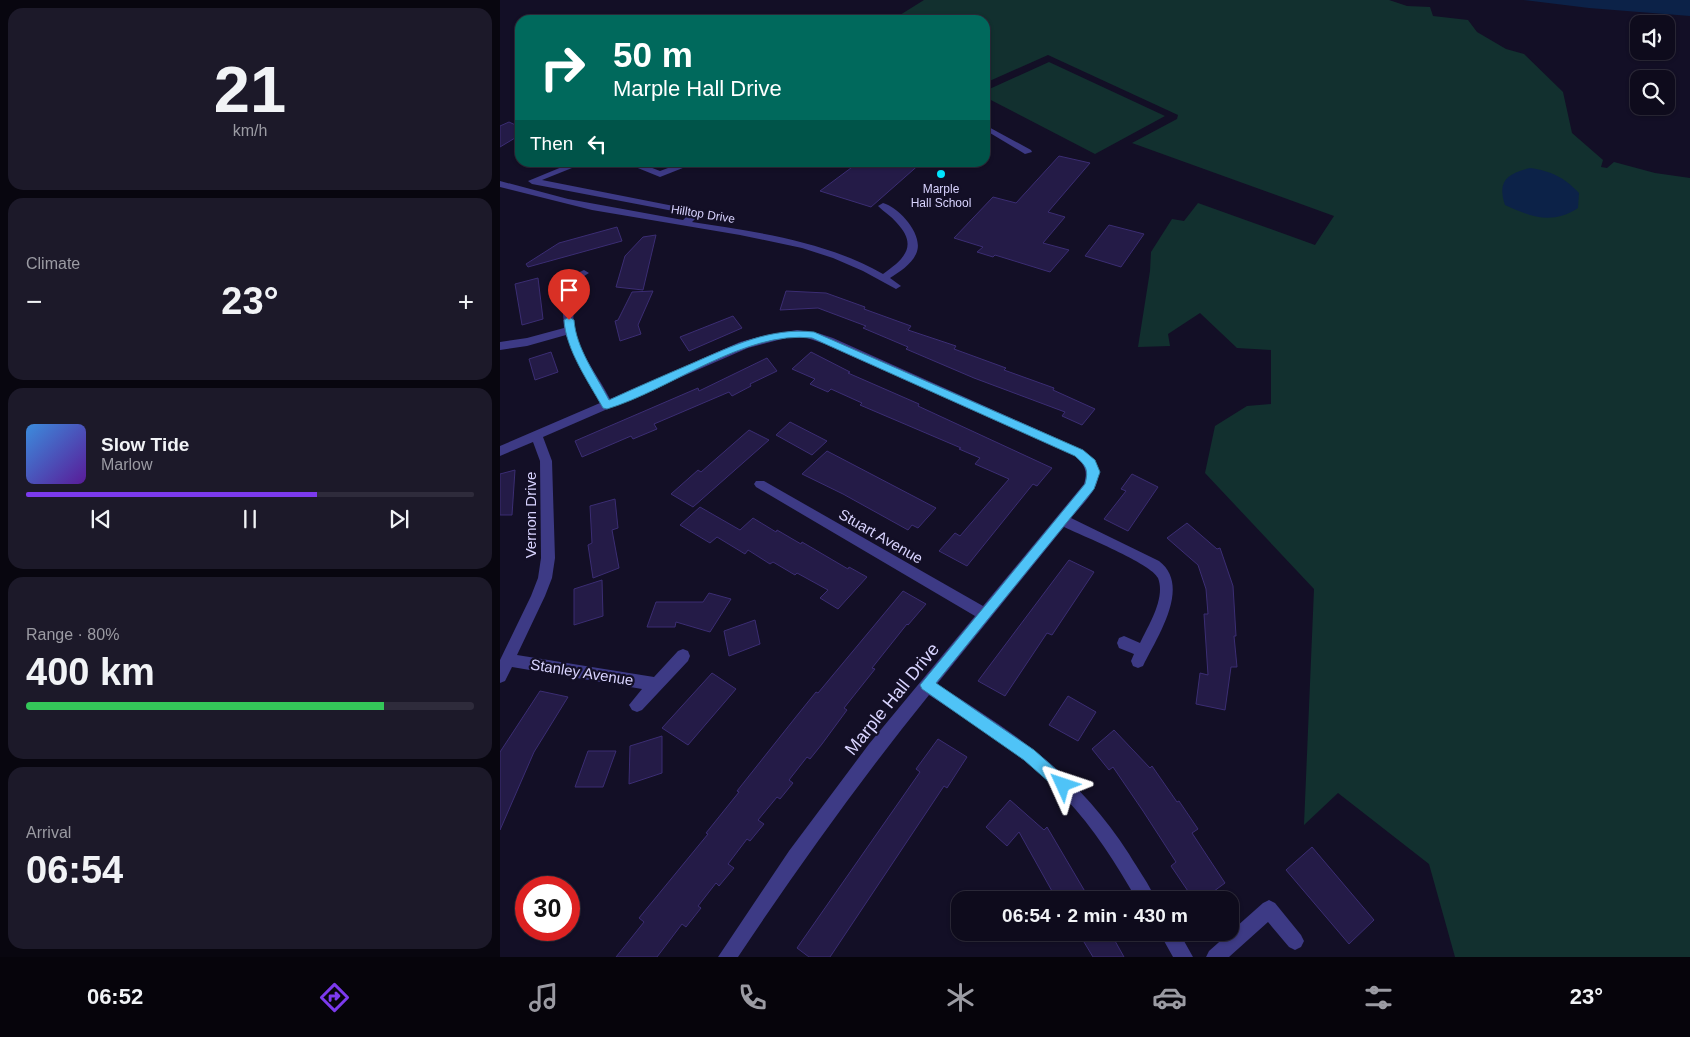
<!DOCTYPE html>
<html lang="en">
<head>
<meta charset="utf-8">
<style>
  :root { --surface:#0e0b1c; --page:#1c1929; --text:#f1f3f6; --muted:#9b9ba3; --line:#2e2b3b; --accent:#7c3aed }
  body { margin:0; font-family:Helvetica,sans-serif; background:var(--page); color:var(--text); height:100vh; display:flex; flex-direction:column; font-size:19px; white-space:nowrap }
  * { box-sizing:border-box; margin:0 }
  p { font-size:16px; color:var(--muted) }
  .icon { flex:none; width:28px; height:28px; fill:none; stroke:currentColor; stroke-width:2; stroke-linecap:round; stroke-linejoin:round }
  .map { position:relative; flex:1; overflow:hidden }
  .sheet { display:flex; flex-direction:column; gap:8px; padding:8px; background:#08060f; width:500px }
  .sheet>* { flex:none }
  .top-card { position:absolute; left:15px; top:15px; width:475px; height:152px; border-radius:15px; box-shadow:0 1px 4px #0004,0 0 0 1px var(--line); background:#00695c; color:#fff; overflow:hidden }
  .buttons { position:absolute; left:1130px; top:15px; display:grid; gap:10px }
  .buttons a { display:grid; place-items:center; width:45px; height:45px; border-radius:10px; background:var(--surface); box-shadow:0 1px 4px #0004,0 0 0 1px var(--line); font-size:25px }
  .speed { position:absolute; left:15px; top:876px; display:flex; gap:10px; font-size:25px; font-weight:700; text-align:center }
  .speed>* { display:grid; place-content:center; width:65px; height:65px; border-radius:50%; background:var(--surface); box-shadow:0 1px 4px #0004,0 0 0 1px var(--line); line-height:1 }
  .speed .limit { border:8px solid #d22; background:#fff; color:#111 }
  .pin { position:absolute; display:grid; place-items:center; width:42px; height:42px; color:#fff; margin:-51px -21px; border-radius:50% 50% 50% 0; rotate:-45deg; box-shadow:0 0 5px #0007 }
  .pin .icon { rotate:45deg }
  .me { position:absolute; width:55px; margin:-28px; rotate:312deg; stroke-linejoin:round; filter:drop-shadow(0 0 4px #0008) }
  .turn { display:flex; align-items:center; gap:18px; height:105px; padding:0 15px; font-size:22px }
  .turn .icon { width:65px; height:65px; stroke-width:2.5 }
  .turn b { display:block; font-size:35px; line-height:42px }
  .then { display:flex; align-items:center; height:48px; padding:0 15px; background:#0003; gap:10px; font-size:19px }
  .big { font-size:38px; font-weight:700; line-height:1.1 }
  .sheet .widget { flex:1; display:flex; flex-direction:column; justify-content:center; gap:8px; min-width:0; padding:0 18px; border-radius:15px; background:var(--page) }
  .sheet .dial { align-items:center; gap:0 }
  .dial b { font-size:65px; line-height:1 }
  .song { display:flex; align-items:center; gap:15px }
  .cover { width:60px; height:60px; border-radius:8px; background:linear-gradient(135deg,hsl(210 70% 55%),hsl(270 70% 35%)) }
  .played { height:5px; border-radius:2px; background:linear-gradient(90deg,var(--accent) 65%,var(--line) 65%) }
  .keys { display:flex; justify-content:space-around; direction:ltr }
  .heat { display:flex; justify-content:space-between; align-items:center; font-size:28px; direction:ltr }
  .charge { height:8px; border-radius:4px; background:linear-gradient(90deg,#34c759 80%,var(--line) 0) }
  .trip { position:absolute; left:451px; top:891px; width:288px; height:50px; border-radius:15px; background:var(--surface); box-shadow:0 1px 4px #0004,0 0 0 1px var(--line); font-weight:700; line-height:50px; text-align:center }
  .menu { display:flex; height:80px; justify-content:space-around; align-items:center; background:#06040b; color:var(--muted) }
  .menu .icon { width:35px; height:35px }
  .menu .selected { color:var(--accent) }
  .menu b { font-size:22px; color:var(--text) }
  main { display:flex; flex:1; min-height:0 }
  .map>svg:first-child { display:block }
  .green { fill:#12302f }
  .water { fill:#0c2248 }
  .building { fill:#241b47; stroke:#3b2d73 }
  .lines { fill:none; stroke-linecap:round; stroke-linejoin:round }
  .minor { fill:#3d3a85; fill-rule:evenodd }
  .route { fill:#4fc3f7; stroke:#337fa1 }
  .poi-dot { fill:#00e5ff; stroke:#130f26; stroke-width:2 }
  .labels { text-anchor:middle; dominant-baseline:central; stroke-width:4.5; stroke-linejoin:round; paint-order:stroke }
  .far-poi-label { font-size:12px; fill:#d9d4ff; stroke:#130f26 }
  .far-street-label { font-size:12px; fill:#d9d4ff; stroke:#130f26 }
  .street-label { font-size:15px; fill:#d9d4ff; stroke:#130f26 }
  .near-street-label { font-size:18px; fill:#d9d4ff; stroke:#130f26 }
</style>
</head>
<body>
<main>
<section class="sheet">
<div class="widget dial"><b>21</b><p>km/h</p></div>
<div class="widget"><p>Climate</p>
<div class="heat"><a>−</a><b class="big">23°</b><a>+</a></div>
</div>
<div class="widget">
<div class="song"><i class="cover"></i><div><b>Slow Tide</b><p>Marlow</p></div></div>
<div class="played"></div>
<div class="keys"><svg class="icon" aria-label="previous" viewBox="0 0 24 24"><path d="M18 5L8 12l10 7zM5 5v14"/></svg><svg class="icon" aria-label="pause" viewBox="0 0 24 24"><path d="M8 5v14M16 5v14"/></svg><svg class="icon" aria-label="next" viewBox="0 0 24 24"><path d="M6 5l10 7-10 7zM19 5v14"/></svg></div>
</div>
<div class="widget"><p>Range · 80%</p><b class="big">400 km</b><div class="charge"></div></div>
<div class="widget"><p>Arrival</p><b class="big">06:54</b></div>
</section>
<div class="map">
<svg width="1190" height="957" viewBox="0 0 1190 957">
  <rect width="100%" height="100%" fill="#130f26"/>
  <path class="green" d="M424 0H889L907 6 930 7 933 16 968 20 977 32 1006 49 1024 54 1063 92 1072 133 1103 160 1101 167 1107 168 1114 162 1155 173 1190 178V957H955L929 864 838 793 804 825 814 589 705 473 715 426 747 406 771 404V350L737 348 700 313 668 334 670 346 638 347 650 271 651 252 672 219 684 221 698 203 815 245 834 216 632 143 677 119 678 115 548 55 485 83V20H392Z
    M549 62 665 116 595 154 485 97V91Z"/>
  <path class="water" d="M1023 0H1190V16L1089 8Z
    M1030 168C1051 171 1064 177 1079 193L1078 208C1052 225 1031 217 1005 205 997 181 1007 174 1030 168Z"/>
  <path class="building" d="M9 122 20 127V135L0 147V126Z
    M559 156 590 163 548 212 565 217 543 243 569 250 550 272 495 255 493 257 477 252 483 247 454 238 493 197 516 203Z
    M359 162H422L371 207 320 191Z
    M609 225 644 234 621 267 585 256Z
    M117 227 122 241 28 267 26 264 59 243Z
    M156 235 143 290 116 287 125 256 143 237Z
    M38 278 43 319 22 325 15 284Z
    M153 291 138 325 141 334 120 341 115 321 118 320 132 292Z
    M286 291 326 293 365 307 364 309 411 326 408 330 456 346 454 349 506 368 504 370 554 388 553 390 595 409 582 425 562 416 565 412 474 378 406 349 408 347 363 328 366 326 318 308 280 310Z
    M233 316 242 328 189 351 180 337Z
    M51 352 58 372 35 380 29 359Z
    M311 352 350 372 348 373 419 404 418 406 552 468 537 486 533 484 467 566 439 551 455 533 460 536 509 479 475 464 480 458 459 449 461 448 360 405 362 403 331 389 328 392 310 384 315 379 292 369Z
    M267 358 277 371 250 384 251 386 232 396 229 392 154 424 157 429 133 439 131 436 82 457 75 441 198 388 199 391Z
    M290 422 327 441 312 455 276 435Z
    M249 430 269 440 193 507 171 494 198 470 201 472Z
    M327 451 350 463 436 508 418 528 412 525 408 530 343 494 302 474Z
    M15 470 12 515H0V474Z
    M632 474 658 487 628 531 604 519 626 491 621 489Z
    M115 499 118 528 112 530 119 568 93 578 88 545 92 543 90 506Z
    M200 507 240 530 253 518 276 532 277 530 301 544 302 542 348 569 349 567 367 577 338 609 320 598 328 590 297 573 295 575 273 562 270 564 248 550 245 554 217 537 210 543 180 525Z
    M687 523 717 549 720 548 733 586 736 636H734L737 667H731L725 710 696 704 700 673 708 675 704 614H708L706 589 698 565 667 538Z
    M569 560 594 572 552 635 547 633 505 696 478 681Z
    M102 580 103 616 74 625V589Z
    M403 591 426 604 408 625 407 624 372 668 375 669 344 708 347 710 322 744 310 759 307 757 289 780 293 783 280 799 277 797 258 820 264 824 250 841 247 839 228 864 234 868 219 886 216 883 198 906 201 908 186 927 182 924 157 957H116L144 922 139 918 208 834 206 833 239 792 237 791 295 718 316 692 318 693Z
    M209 593 231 599 210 632 176 622 175 627H147L156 602H203Z
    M255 620 260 644 229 656 224 631Z
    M212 673 236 689 188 745 162 728Z
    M40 691 68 697 34 752 0 830V752Z
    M568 696 596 712 578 741 549 725Z
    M614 730 650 768 652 766 677 802 679 801 698 829 692 833 725 883 702 900H694L671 866 676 862 643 811 613 767 609 770 592 749Z
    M162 736V773L129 784 130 746Z
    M438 739 467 757 447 788 444 786 330 957H309L297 948 420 772 416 769Z
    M88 751H116L103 787H75Z
    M510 800 544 830 547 827 590 900H557L519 832 507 846 486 827Z
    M812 847 874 920 849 944 786 870Z
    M578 932H610L624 957H593Z"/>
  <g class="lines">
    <path class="minor" d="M485 125 531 150 532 152 525 154 485 130Z
      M74 162H87L42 180 199 211 201 213 192 222C257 232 325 241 383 274 404 259 419 246 396 222 391 216 384 212 378 206L383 203C400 208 425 236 416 254 411 265 399 272 390 278L401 286 396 289 363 271 333 258 302 248 240 235 92 210 0 187V181L68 199 183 220 189 214 32 184 28 181Z
      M123 162H137L160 171 184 162H198L160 177Z
      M84 270 89 273 76 281C75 296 72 310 74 325 78 352 98 375 110 399L240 342 266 335 297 330 318 333 333 338 583 450C614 476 591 494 571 518L659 561C692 586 657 637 643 666L638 668 633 666 631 661 634 654 619 648 617 643 619 638 624 636 640 643C648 626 666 598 658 578 652 564 581 535 564 527L437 684C517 735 577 773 629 854 638 869 649 884 656 900H637C616 864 594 828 565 798 526 756 476 726 429 695 361 779 298 867 238 957H218L289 851 369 744 475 616 256 487 254 484 256 481H264L483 606 584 484C588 471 585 465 575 456L325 344 307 338H286L248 348 43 437 52 461 55 558 52 578 45 596 17 655 154 677 178 651 183 649 188 651 190 656 188 661 142 710 137 712 132 710 129 705 142 689 12 667 5 681 0 683V660L31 596 38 578 41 558 40 461 33 442 0 456V446L100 403 76 359 66 335 27 346 0 350V342L27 338 64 328 63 312 66 283 57 281 56 279 61 276 69 277Z
      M769 900 775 903 801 935 804 941 801 947 795 950 789 947 768 922 729 957H706L709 951 763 903Z
      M659 932H679L693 957H673Z"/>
  </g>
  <path class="route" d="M69 317 74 320C76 348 96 375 109 400 137 387 165 375 193 363 232 346 271 327 314 332L583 450 595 460 600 472 594 489 436 683 534 750 568 780 570 785 568 790 563 793 558 790 524 760 422 689 420 685 585 484C589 469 586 466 575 456L312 338C245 330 170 390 107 409L103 408C88 381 66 350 64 320Z"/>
  <circle class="poi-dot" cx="441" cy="174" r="5"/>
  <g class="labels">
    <g class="far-poi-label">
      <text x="441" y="189">Marple<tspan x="441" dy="14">Hall School</tspan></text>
    </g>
    <g class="far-street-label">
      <text transform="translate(203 214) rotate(9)">Hilltop Drive</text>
    </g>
    <g class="street-label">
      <text transform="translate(30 515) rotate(-90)">Vernon Drive</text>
      <text transform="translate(381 536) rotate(30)">Stuart Avenue</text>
      <text transform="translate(82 672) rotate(9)">Stanley Avenue</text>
    </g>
    <g class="near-street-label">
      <text transform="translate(392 699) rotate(-51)">Marple Hall Drive</text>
    </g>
  </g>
</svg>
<div class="buttons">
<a><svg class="icon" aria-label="sound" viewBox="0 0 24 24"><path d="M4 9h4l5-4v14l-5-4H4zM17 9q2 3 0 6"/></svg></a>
<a><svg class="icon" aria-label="search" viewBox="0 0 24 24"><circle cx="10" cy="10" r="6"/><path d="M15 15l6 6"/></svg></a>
</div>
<div class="speed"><div class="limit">30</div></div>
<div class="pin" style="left:69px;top:320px;background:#d93025"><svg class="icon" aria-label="arrive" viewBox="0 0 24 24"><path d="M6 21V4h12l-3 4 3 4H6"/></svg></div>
<svg class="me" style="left:563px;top:785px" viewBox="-20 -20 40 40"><path d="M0-17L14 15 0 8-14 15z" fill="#4fc3f7" stroke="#fff" stroke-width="4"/></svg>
<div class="trip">06:54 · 2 min · 430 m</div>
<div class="top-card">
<div class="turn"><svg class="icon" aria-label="right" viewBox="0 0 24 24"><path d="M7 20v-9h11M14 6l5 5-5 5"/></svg><div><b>50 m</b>Marple Hall Drive</div></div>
<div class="then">Then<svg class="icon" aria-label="left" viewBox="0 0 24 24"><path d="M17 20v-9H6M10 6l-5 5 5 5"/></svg></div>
</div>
</div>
</main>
<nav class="menu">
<b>06:52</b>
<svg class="icon selected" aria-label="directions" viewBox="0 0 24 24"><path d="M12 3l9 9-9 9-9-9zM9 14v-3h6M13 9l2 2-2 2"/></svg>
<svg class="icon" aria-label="music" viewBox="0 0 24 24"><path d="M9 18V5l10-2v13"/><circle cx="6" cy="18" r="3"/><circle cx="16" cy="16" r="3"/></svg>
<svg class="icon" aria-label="phone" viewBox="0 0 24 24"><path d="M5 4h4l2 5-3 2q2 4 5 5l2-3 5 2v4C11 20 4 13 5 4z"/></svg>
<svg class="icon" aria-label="climate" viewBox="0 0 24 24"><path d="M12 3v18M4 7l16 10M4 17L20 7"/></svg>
<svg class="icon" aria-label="car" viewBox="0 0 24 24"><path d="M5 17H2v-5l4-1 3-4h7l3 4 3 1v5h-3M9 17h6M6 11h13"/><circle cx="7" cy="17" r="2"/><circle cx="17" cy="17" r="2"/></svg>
<svg class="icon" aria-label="filters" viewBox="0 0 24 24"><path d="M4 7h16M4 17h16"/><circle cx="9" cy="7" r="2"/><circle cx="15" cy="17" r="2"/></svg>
<b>23°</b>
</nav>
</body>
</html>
